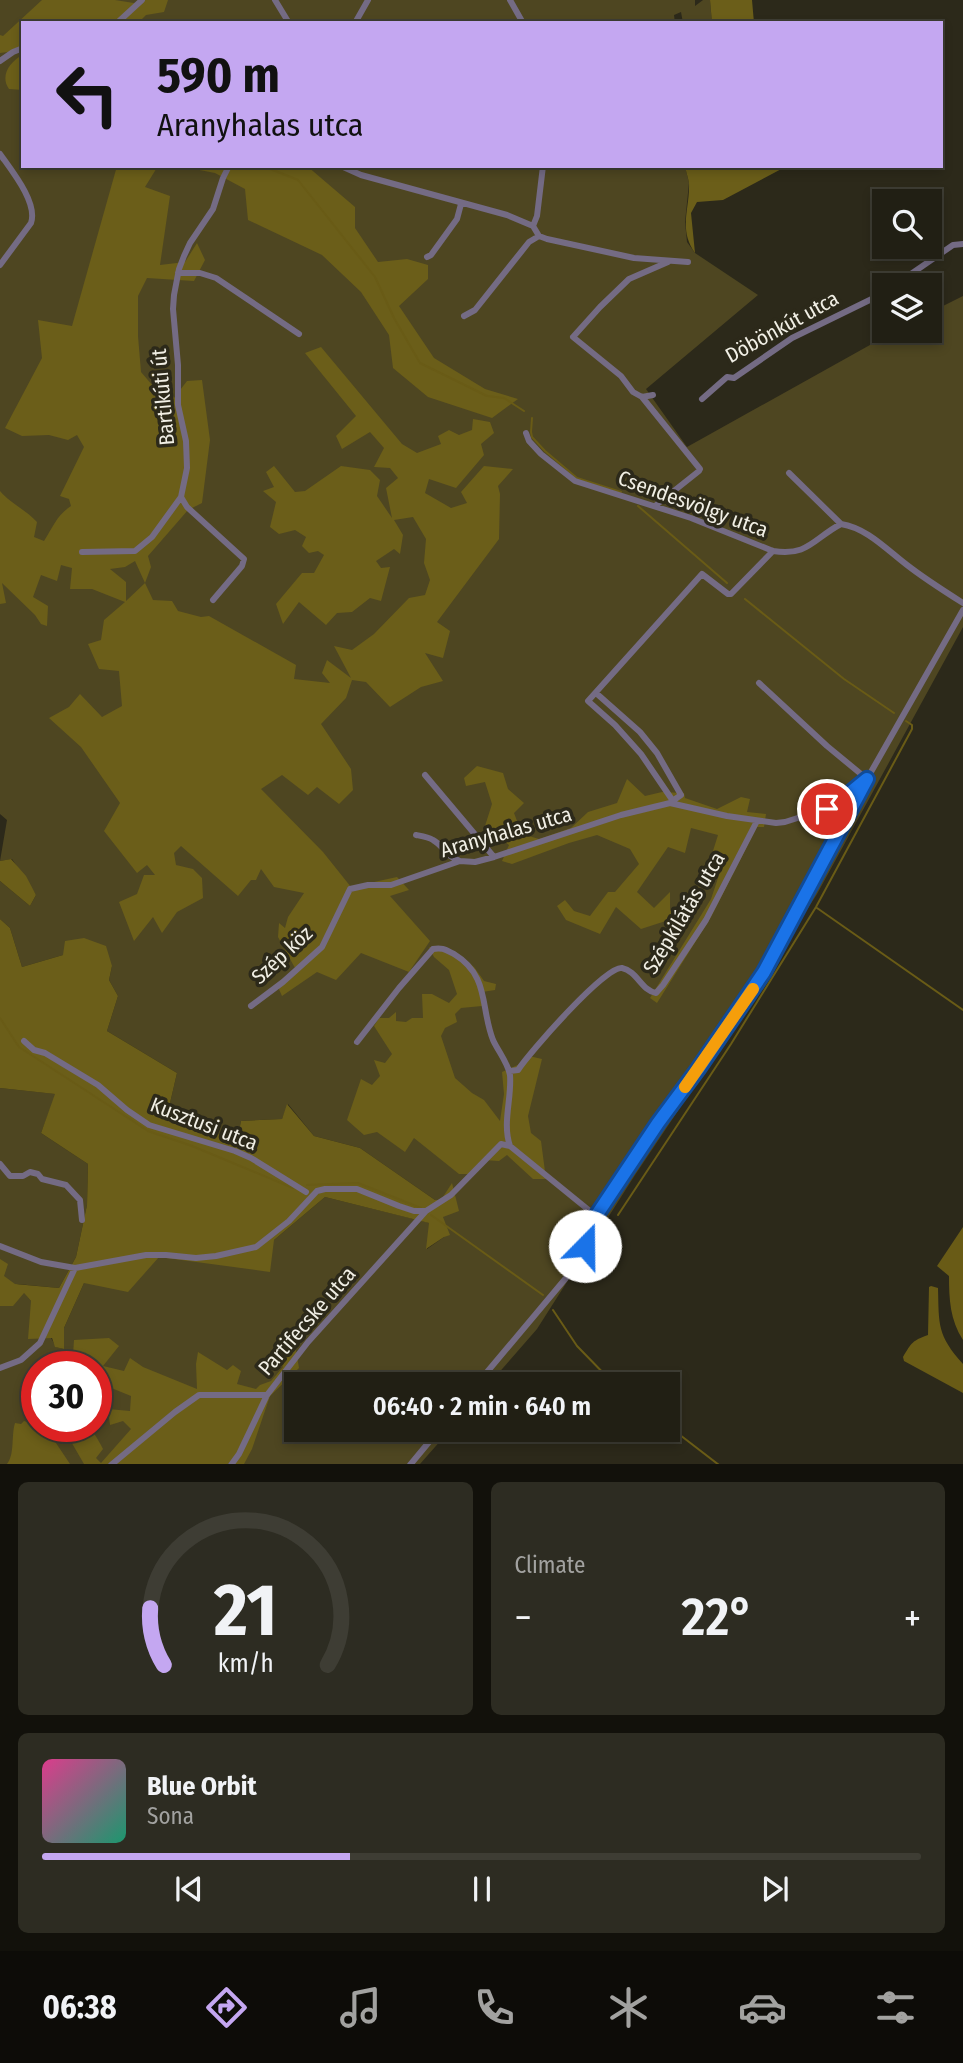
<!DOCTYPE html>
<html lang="en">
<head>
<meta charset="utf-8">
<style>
  :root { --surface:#211f14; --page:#2d2c22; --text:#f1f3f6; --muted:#a2a2a0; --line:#3e3d34; --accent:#c4a7f1 }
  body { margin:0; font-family:"Fira Sans Condensed",sans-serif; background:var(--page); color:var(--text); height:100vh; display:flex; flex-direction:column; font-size:26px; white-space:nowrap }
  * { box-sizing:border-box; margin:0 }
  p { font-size:23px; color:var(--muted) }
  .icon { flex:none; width:38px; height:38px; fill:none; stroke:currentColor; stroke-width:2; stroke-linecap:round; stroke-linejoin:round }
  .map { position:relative; height:1464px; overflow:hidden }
  .drawer { display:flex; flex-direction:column; gap:18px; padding:18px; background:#12110b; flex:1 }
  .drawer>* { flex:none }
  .hud { position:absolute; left:21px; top:21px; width:922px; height:147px; border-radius:0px; box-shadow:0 4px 10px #0003,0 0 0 2px var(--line); background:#c4a7f1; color:#111; overflow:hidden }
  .tools { position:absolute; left:872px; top:189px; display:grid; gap:14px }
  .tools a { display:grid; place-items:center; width:70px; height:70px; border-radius:0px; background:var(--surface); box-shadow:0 4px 10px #0003,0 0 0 2px var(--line); font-size:35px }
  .speed { position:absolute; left:21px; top:1351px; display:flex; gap:14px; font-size:35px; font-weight:700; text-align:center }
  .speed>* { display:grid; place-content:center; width:91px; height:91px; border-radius:50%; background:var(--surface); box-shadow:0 4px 10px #0003,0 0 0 2px var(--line); line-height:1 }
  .speed .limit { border:10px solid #d22; background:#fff; color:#111 }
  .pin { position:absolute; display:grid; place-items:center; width:60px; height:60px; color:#fff; margin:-30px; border:4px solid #fff; border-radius:50%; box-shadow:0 2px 7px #0007 }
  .me { position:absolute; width:77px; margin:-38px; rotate:22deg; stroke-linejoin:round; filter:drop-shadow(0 0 5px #0008) }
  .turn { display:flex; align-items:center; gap:24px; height:147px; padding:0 21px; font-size:32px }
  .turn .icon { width:91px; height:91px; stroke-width:2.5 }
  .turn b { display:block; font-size:49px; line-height:60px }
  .big { font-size:52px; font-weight:600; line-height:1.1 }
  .drawer .tile { flex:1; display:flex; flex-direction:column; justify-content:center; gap:10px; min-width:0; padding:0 24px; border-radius:10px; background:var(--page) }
  .drawer .dial { align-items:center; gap:0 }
  .dial svg { height:182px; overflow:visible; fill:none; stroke:var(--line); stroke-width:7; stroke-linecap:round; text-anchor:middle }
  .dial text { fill:var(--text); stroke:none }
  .song { display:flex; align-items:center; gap:21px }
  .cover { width:84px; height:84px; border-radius:10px; background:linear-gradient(135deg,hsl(330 70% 55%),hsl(160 70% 35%)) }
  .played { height:7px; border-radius:4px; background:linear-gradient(90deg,var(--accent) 35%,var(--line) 35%) }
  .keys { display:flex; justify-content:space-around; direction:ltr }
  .heat { display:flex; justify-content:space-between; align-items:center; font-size:38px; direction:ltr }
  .drawer .tiles { flex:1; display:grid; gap:18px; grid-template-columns:1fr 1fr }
  .tile:last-child { grid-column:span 2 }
  .trip { position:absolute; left:284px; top:1372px; width:396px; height:70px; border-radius:0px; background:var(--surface); box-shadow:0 4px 10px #0003,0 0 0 2px var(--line); font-weight:600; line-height:70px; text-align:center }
  .dock { display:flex; height:112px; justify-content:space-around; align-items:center; background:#0d0c08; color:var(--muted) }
  .dock .icon { width:49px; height:49px }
  .dock .current { color:var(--accent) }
  .dock b { font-size:32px; color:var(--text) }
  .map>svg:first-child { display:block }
  .green { fill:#4e4621; fill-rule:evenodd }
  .forest { fill:#6b5e19; fill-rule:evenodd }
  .water { fill:#695b16 }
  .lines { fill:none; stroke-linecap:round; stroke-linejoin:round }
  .stream { stroke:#695b16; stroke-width:2 }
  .street { stroke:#746b84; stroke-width:6 }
  .route-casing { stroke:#114b97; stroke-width:18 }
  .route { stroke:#1a73e8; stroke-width:12 }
  .slow { stroke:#f59e0b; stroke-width:12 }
  .labels { text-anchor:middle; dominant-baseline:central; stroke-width:7; stroke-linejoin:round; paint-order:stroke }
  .street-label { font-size:21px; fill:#f1efe5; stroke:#2c291a }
</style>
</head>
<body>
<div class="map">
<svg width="963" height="1465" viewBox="0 0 963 1465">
  <rect width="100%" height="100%" fill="#2c291a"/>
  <path class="green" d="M0 0H695V6L703 0H710L712 23H683L681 12 674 15 675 23H23V166H685L689 183 685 222 687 242 695 253 758 295 646 389 687 447 895 331H929V313L963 296V627L817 894 712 1060 635 1175 537 1329 489 1384H296V1430H450L420 1464H0V1088L56 1094 41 1133 88 1164 87 1205 76 1257 59 1288 17 1284 31 1301 56 1347 64 1349V1328L84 1283 159 1257 274 1240 325 1197 430 1223 427 1249 444 1237 443 1217 452 1184 441 1201 435 1200 360 1148 314 1136 288 1104 282 1119 241 1121 238 1136 217 1134 167 1116 177 1073 107 1031 118 996 109 980 112 966 63 955 22 967 10 928 0 919V881L30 906 36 895 12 859 0 861 7 820 0 814ZM37 1367H96V1426H37Z"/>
  <path class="forest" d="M42 0H115L140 4 145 0H168L164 12 146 15 138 23H23V50L0 53V35L3 36Z
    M710 0H752L754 23H712Z
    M22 55 23 90 9 89C0 76 9 63 22 55Z
    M117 166H158L145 187 170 196 160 265 185 262 197 243 205 260 194 281 147 278 138 296V336L141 372 159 393 174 398 187 381 202 380 210 440 202 503 188 510 148 556 151 567 145 583 153 600 172 601 178 611 201 617 209 616 296 665 294 679 330 683 322 673 327 660 351 678 334 646 352 650 374 634 409 598 425 595 430 580 424 563 426 539 413 517 394 520 403 535 400 554 394 549 376 561 381 568 390 567 381 601 370 598 352 612 337 613 326 625 299 602 283 624 276 604 302 573H314L324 555 318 551 309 553 302 546 306 537 295 530 279 534 270 527 276 502 263 491 274 487 266 472 274 466 295 492 305 491 341 466 370 470 380 480 377 496 392 518 386 488 398 478 390 468 374 467 384 448 370 432 342 449 336 436 356 416 305 353 321 347 402 444 417 453 441 444 438 436 449 430 459 435 472 430 473 419 490 422 494 433 481 444 484 455 456 488 429 479 425 493 451 508 467 503 461 492 484 466 513 469 498 486 500 494 499 539 437 622 450 631 443 658 425 653 443 681 421 687 390 707 366 682 352 680 346 698 321 724 351 769 353 790 339 804 317 787 308 795 282 775 261 789 323 852 351 887 397 877 409 890 390 896 430 941 409 972 361 953 336 980 317 972 282 996 277 985 295 968 278 937 279 923 285 928 288 917 304 893 274 887 261 869 256 880H251L238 896 181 846 174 853 176 865 193 869 202 878 203 898 177 912 162 933 153 917 134 941 119 902 137 894 144 875H155L147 865 137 873 104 831 120 803 81 747 49 718 69 707 80 694 102 717 122 706 119 671 99 669 88 644 101 640 104 620 125 602 92 589H70L72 568 61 565 57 581 41 575 33 597 48 606 47 626 41 624 35 615 2 583 6 603 0 604V491C10 503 26 510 37 522L34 537 44 541C53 527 57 515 71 506L69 499 60 496 84 447 77 435 68 440 49 435 22 436 5 428 42 358 38 320 72 326ZM135 561 145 583 126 601V582L110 569 125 567Z
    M179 166H307L355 207V228L378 262 407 259 428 265V279L399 306 434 358 485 389 518 399 492 418 428 397 393 368 389 335 361 292 322 255 248 220 245 189 215 173Z
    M685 166H787L723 200 697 202 691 213 695 253C678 229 690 209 689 183 688 177 686 172 685 166Z
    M477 766 503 773 508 789 524 803 514 813 522 834 539 839 571 828 588 812 617 803 627 779 645 796 662 792 684 793 685 798 717 809 741 797 750 799 747 812 766 814 764 827H757L711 917 657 1003 650 998 711 899 724 860 712 854 718 835 691 828 685 853 668 847 637 892 654 908 670 892V910L678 917 641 929 616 907 600 934 566 920 557 906 565 900 574 911 590 916 608 892H615L639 864 630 849 597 835 569 843 512 864 502 861 509 845 485 826 492 804 485 782 466 786 464 778Z
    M11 859 26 876 36 895 30 906 0 881V861Z
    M0 919 10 928 22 967 63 955 65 941 84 938 106 946 112 966 109 980 118 996 107 1031 177 1073 167 1116 217 1134 238 1136 241 1121 282 1119 287 1104 314 1136 360 1148 435 1200H441L452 1183 459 1211 443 1217 450 1235 444 1237 426 1249 429 1223 325 1197 274 1240 270 1272 159 1257 128 1292 84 1283 64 1328V1349L55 1347 52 1338 28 1339 31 1301 24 1293 13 1306H0V1259L8 1264 4 1276 15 1284 59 1288 76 1257 87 1205 88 1164 41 1133 55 1094 0 1088Z
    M429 947 456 952 474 967 484 981 496 984 495 990 482 992V1006L461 1008 455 1014 457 1022 445 1028 441 1036 455 1078 472 1093 484 1100 500 1121 504 1094 502 1072 520 1064 529 1056 542 1059 528 1116 531 1133 541 1141 546 1179H533L507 1155 499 1161 483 1160 468 1174H459L414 1138 405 1152 377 1132 364 1135 347 1120 361 1079 372 1085 380 1076 374 1060 385 1063 392 1054 374 1026 379 1018H389L396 1012V1021L406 1022 412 1018H423L422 994H432L449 1003 457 994 449 970 434 957Z
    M109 1338 119 1346 103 1366 124 1371 130 1358 143 1367 197 1389 196 1364 198 1352 227 1370 233 1365 241 1371 237 1384 256 1389 260 1385 271 1381 283 1367 281 1364 295 1344 299 1368 270 1396 252 1449 244 1464H229L230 1462 227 1465 84 1464 62 1426C88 1426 91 1425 103 1449L96 1458 101 1463 131 1429 123 1421 110 1425 108 1409 130 1411 131 1396 99 1383 94 1359 73 1355 74 1340Z
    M24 1421 46 1428 70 1464H7C15 1454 11 1436 15 1423L21 1424Z"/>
  <path class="water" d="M963 1227V1340C950 1320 949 1299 949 1276L937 1266Z
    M931 1286 938 1288C939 1325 937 1335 963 1364V1393L904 1361 903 1357C912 1342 912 1341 928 1335L929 1287Z"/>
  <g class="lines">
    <path class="stream" d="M263 166 298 180 375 277 394 318 420 363 487 396 504 398 524 411
      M532 418 531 432 532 437 545 451 577 478 621 492
      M638 506 727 583
      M745 599 844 679 894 713
      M817 908 963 1010
      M0 1018 19 1047 148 1131 192 1146 293 1188
      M307 1185 358 1183 421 1208
      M431 1215 543 1295
      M618 1215 731 1044 816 907 912 729V725L906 721
      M553 1310 577 1346 614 1384
      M667 1425 719 1465"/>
    <path class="street" d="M275 0 289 23
      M510 0 523 23
      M117 23 142 0
      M355 23 368 0
      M0 61 13 52 23 48
      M0 154C12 171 38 203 31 223L0 265
      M341 166 361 175 507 215 533 226 539 236 547 239 634 258 688 262
      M533 226 537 216 543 166
      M427 257 431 255 457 219 461 204
      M178 273H200L216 278 299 334
      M895 285 953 245 963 244
      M464 316 475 310 529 242 539 236
      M653 395 642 397 633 392 621 376 573 337 600 307 629 279 668 262
      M642 397 700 469 699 471 655 506
      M702 399 727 377 734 378 792 338 884 293
      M526 433 529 441 541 454 575 481 691 518 773 551C808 557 814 538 841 524 867 528 887 550 907 565 925 579 944 591 963 603
      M789 473 841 524
      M82 552 135 551 152 537 181 497
      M213 600 242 566 244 559 187 507 181 497 187 468 186 441 178 405V365L173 309 174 295 179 269 184 256 190 243 213 209 223 178 229 166
      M759 683 827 746 867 779
      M596 693 640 732 657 753 681 795 671 802
      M425 775 494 857
      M673 801 641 754 615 725 588 701 702 574 728 594H731L773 551
      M416 835C421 836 428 837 433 840 444 846 445 856 460 861
      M251 1006 283 982 322 947 350 889 368 885H391L460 861 475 862 494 857 621 815 670 803 727 816 776 823 785 822 826 809 837 803 863 782
      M24 1041 34 1050 45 1053 98 1085 127 1110 149 1125 235 1151 251 1158 306 1192
      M357 1042 399 988 433 949C442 947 446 950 454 954 490 976 480 1007 493 1040 498 1051 508 1063 510 1075 512 1098 502 1123 510 1146
      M510 1071 518 1070C529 1053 606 965 622 968 637 971 642 991 656 993L663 985 706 920 757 821
      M0 1164 10 1176H23L30 1172 38 1174 42 1179 66 1185 80 1200 82 1220
      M0 1246 41 1262 75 1268 146 1255H166L196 1258 216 1256 256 1247 289 1221 317 1191 325 1189H357L399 1206 414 1211H426L451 1195 501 1144 510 1146 596 1216
      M0 1368 21 1360 40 1343 75 1268
      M477 1384 571 1272 585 1246 596 1216 658 1123 698 1068 764 972 867 779 963 610
      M111 1465 175 1412 199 1395H267
      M231 1465 239 1454 267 1395 308 1342 426 1211
      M410 1465 439 1430"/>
  </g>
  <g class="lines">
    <g class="route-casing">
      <path id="route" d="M585 1246 596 1216 658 1123 698 1069 764 972 867 779 845 797 827 809"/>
    </g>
    <use href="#route" class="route"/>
    <path class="slow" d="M685 1087 753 989"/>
  </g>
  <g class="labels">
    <g class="street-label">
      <text transform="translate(782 327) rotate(-29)">Döbönkút utca</text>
      <text transform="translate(163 397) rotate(-95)">Bartikúti út</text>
      <text transform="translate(693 504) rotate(20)">Csendesvölgy utca</text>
      <text transform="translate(506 832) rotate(-16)">Aranyhalas utca</text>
      <text transform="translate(684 913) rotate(-59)">Szépkilátás utca</text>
      <text transform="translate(282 955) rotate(-43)">Szép köz</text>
      <text transform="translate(204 1124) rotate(21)">Kusztusi utca</text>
      <text transform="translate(307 1321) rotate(-49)">Partifecske utca</text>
    </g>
  </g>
</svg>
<div class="tools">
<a><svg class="icon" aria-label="search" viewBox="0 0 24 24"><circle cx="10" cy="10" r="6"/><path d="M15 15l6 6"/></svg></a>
<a><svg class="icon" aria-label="layers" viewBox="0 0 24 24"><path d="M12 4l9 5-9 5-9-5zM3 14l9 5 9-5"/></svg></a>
</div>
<div class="speed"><div class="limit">30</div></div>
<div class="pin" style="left:827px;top:809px;background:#d93025"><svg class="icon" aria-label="arrive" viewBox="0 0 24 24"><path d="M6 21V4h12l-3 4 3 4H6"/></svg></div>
<svg class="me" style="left:585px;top:1246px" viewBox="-20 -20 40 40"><circle r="19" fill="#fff"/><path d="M0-13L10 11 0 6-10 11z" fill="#1a73e8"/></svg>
<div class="trip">06:40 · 2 min · 640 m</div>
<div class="hud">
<div class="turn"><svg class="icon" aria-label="left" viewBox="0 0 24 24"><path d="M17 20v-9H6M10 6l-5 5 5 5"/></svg><div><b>590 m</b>Aranyhalas utca</div></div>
</div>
</div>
<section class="drawer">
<div class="tiles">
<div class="tile dial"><svg viewBox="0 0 100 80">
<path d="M14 69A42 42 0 1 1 86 69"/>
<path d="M14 69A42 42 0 0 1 8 44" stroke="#c4a7f1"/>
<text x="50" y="56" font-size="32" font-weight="700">21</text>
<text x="50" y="72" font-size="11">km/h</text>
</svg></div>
<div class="tile"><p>Climate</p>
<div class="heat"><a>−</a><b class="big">22°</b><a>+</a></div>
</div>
<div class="tile">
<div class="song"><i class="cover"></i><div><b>Blue Orbit</b><p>Sona</p></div></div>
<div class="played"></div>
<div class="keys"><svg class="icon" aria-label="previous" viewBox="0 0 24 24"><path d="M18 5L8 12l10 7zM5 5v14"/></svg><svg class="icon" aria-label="pause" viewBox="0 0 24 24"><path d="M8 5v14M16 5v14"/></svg><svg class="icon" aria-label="next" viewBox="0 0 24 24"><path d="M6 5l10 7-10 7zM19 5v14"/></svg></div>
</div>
</div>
</section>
<nav class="dock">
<b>06:38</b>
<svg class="icon current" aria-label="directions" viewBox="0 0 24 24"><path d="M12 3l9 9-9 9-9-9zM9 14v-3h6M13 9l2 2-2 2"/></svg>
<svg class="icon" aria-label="music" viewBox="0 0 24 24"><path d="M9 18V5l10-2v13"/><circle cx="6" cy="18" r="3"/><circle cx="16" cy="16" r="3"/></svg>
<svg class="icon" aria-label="phone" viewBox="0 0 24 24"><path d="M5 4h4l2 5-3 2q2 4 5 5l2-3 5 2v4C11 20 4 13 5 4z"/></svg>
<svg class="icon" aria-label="climate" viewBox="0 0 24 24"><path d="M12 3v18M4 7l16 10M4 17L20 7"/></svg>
<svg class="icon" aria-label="car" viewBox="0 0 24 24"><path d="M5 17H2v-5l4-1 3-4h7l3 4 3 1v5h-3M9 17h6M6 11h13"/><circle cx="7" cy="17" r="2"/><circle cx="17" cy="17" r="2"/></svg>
<svg class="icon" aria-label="filters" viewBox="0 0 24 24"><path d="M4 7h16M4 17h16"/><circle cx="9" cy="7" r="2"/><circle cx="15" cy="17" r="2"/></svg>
</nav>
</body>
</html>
